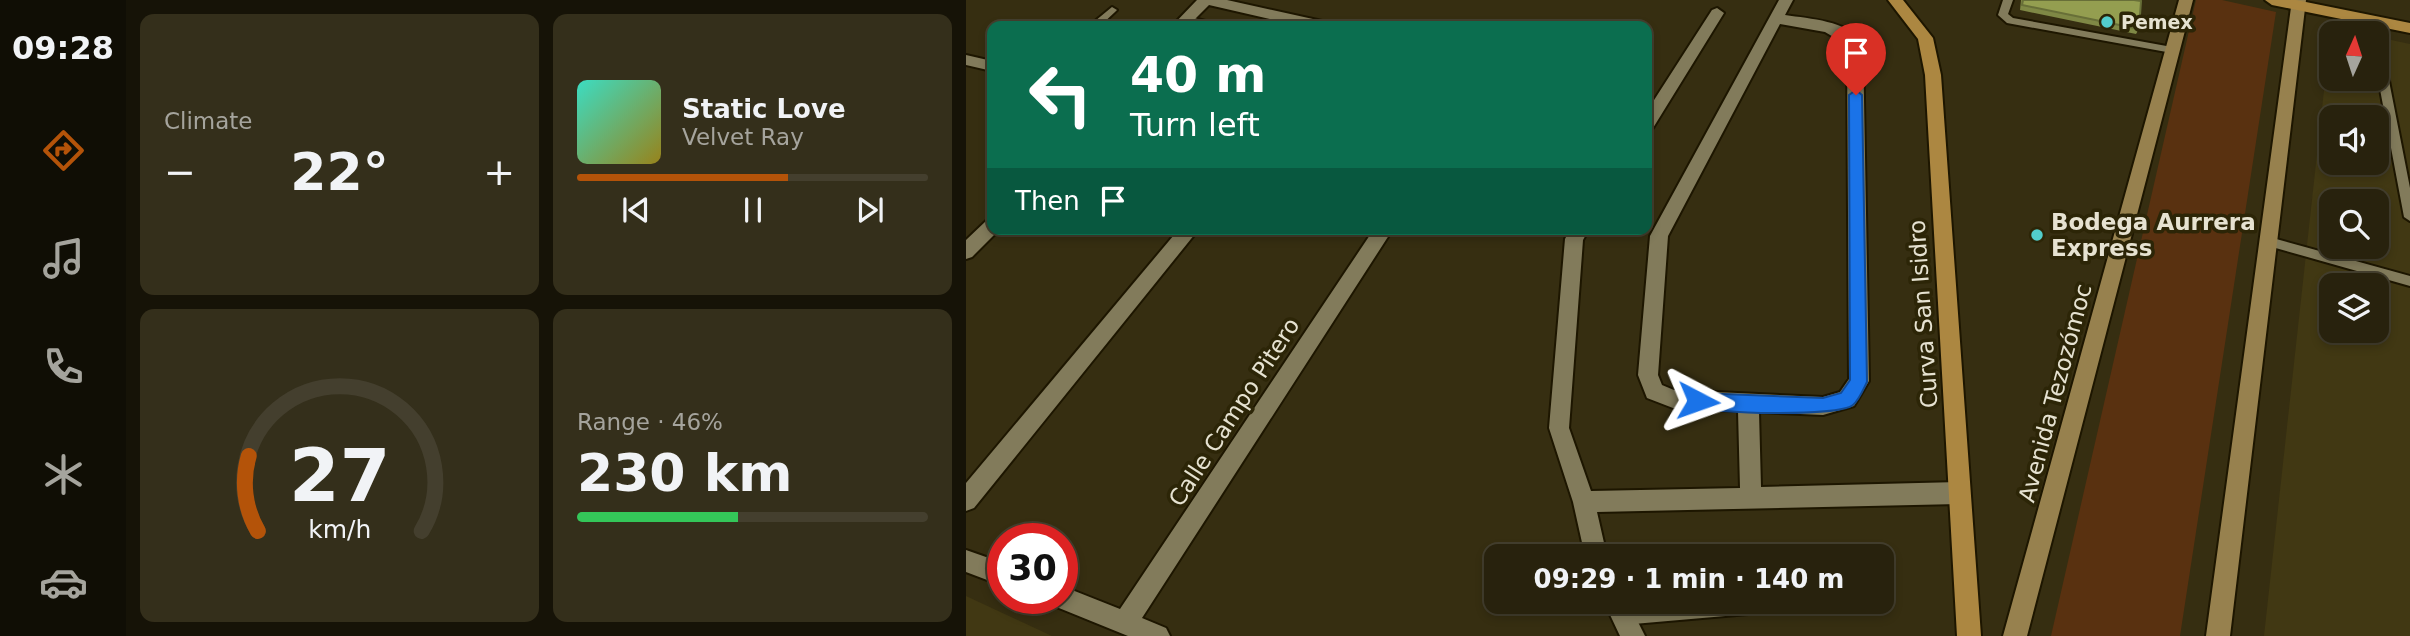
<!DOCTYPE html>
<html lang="en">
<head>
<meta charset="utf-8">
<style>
  :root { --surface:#28220d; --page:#342f1b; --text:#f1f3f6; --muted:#a5a49d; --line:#443f2e; --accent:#b45309 }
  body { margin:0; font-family:"DejaVu Sans",sans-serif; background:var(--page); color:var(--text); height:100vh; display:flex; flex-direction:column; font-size:26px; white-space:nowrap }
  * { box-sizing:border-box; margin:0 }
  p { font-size:23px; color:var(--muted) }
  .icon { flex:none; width:38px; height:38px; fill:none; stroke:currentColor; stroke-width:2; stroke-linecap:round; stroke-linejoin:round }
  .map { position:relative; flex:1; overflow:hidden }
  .side { display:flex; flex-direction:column; gap:14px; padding:14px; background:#161307; width:840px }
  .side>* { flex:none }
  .hud { position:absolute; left:21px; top:21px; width:665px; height:214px; border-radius:14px; box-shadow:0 4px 10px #0003,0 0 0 2px var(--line); background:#0b6e4f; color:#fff; overflow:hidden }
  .needle { width:46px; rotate:3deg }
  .controls { position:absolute; left:1353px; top:21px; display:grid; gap:14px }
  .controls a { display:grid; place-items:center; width:70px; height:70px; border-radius:14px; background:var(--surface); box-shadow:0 4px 10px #0003,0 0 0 2px var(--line); font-size:35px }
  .speed { position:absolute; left:21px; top:523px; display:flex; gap:14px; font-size:35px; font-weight:700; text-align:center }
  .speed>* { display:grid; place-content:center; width:91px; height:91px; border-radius:50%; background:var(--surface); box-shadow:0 4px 10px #0003,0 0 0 2px var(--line); line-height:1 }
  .speed .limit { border:10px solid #d22; background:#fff; color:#111 }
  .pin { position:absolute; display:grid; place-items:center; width:60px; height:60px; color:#fff; margin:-72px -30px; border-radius:50% 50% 50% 0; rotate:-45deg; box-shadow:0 0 7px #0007 }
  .pin .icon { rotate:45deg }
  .me { position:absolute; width:77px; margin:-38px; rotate:94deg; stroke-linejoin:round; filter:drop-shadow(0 0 5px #0008) }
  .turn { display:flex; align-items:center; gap:24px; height:147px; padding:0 28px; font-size:32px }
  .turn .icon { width:91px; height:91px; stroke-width:2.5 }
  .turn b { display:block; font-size:49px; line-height:60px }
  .then { display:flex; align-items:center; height:66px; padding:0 28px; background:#0003; gap:14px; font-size:26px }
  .big { font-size:52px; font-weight:700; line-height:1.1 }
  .side .tile { flex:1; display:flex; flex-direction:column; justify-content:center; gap:10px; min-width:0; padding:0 24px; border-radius:14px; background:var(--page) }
  .side .dial { align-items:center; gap:0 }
  .dial svg { height:182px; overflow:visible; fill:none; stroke:var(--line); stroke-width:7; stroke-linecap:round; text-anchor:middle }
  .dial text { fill:var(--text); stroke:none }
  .song { display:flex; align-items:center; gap:21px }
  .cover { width:84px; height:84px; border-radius:10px; background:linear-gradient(135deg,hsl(170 70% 55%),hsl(50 70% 35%)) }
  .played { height:7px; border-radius:4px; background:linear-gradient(90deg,var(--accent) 60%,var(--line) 60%) }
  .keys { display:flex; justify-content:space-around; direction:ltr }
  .heat { display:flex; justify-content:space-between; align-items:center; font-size:38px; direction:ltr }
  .charge { height:10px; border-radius:5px; background:linear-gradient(90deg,#34c759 46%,var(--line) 0) }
  .side .tiles { flex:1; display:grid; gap:14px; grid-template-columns:repeat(2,1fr) }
  .trip { position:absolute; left:518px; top:544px; width:410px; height:70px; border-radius:14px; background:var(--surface); box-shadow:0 4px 10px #0003,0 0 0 2px var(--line); font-weight:700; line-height:70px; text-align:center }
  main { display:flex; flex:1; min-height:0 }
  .menu { display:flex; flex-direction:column; width:126px; justify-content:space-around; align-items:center; background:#100e05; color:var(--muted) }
  .menu .icon { width:49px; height:49px }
  .menu .active { color:var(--accent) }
  .menu b { font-size:32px; color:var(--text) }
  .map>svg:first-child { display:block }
  .built { fill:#413813; fill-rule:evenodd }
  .green { fill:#593110 }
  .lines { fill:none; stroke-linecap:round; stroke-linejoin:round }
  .service-casing { stroke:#1d1600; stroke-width:4 }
  .minor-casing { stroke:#1d1600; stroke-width:4 }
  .secondary-casing { stroke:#1d1600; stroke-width:4 }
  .primary-casing { stroke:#1d1600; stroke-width:4 }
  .service { fill:#827b5b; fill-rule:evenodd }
  .minor { fill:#827b5b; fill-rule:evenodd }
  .secondary { fill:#97814e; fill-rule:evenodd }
  .primary { fill:#ac8741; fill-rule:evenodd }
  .wall { fill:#7f8845 }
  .building { fill:#949e50; stroke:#686f38; stroke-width:2 }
  .route { fill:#1a73e8; stroke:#114b97; stroke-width:2 }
  .poi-dot { fill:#52cdcc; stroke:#2c2507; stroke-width:2.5 }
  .labels { text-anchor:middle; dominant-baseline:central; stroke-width:7; stroke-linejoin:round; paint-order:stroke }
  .far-poi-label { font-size:19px; font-weight:bold; fill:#e6e2d1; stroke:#2c2507; text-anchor:start }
  .poi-label { font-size:23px; font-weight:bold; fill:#e6e2d1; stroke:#2c2507; text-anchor:start }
  .street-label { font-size:23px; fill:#e6e2d1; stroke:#2c2507 }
</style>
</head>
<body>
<main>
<nav class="menu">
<b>09:28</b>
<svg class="icon active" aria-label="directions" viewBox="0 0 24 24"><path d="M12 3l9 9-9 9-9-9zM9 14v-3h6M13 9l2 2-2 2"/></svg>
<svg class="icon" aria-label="music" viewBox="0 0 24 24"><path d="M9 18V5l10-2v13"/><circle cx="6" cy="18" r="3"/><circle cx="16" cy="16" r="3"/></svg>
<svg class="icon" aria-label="phone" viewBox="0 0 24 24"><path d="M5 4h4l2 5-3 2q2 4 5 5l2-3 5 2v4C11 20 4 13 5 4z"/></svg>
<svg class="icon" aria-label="climate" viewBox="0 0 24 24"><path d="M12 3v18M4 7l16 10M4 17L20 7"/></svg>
<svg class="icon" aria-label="car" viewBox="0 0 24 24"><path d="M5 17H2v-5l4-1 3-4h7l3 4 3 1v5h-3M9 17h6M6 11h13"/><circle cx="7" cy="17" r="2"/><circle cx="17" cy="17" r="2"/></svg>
</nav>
<section class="side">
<div class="tiles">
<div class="tile"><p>Climate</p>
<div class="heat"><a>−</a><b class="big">22°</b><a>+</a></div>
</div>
<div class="tile">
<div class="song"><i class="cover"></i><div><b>Static Love</b><p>Velvet Ray</p></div></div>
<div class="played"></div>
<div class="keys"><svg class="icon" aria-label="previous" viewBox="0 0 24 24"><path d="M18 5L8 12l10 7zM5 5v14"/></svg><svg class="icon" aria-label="pause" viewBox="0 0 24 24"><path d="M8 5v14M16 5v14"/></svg><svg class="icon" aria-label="next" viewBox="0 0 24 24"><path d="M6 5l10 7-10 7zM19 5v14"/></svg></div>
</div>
<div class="tile dial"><svg viewBox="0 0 100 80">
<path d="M14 69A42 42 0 1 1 86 69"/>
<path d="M14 69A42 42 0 0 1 10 36" stroke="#b45309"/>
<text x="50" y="56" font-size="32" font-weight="700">27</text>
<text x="50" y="72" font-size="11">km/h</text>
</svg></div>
<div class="tile"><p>Range · 46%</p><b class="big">230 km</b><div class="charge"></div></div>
</div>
</section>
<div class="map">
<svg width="1444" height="636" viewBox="0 0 1444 636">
  <rect width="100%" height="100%" fill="#362e11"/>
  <path class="built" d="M1365 27 1393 33H1365V79H1410L1411 37 1444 44V636H1298ZM1365 117H1410V163H1365ZM1365 201H1410V247H1365ZM1365 285H1410V331H1365Z
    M0 596 86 636H0Z"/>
  <path class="green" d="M1230 0H1256L1310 12 1214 636H1085Z"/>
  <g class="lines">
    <g class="service-casing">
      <path id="service" d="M1037 0H1047L1042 14 1047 18 1206 47 1211 50 1206 53 1041 23 1032 15Z
        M146 7 151 10 149 12 134 26H123Z
        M220 16 251 24 253 26H236L217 21 215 19Z
        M1410 37 1415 40 1444 188V221L1438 217 1410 68Z
        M1303 237 1444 276V286L1299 245 1297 242Z
        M748 602H847L845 607 840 609 656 625 651 622 648 617 651 612 656 609Z"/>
    </g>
    <g class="minor-casing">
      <path id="minor" d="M231 0H261L356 21 363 26H335L243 5 222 26H206Z
        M813 0H827L819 15C845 19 880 20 897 43L903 381 888 406 857 415 793 412 795 487 993 482 1001 485 1004 493 1001 501 993 504 631 512 641 556H619L607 502 583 428 599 239 604 229H623L617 240 603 428 625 491 774 488 772 411 707 408 681 398 672 375 684 236ZM814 24 859 32 881 45 883 379 874 392 857 397 708 390 696 385 692 375 702 236Z
        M751 8 758 13 687 128 681 130V111L746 10Z
        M0 55 26 61V71L0 65Z
        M26 219V229L32 231 6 257 0 259V240L20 221Z
        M213 229H233L8 508 0 511V483Z
        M408 229H427L176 618 200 628 204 636H162L88 606 85 598H96V586L154 609Z
        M0 550 37 563V586L0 572Z
        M638 602H662L679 636H654Z"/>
    </g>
    <g class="secondary-casing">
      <path id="secondary" d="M1213 0H1227L1061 636H1037Z
        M1326 0H1340L1264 636H1240Z"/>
    </g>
    <g class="primary-casing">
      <path id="primary" d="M922 0H937L967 38 975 75 1015 636H991L959 75 952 39Z
        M1299 0H1330L1444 23V33L1306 5Z"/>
    </g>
    <use href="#service" class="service"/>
    <use href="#minor" class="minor"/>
    <use href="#secondary" class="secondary"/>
    <use href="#primary" class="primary"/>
  </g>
  <path class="wall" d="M1055 0H1168L1173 29 1170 34 1054 10Z"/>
  <path class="building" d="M1057 0H1168L1175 1 1173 29 1056 5Z"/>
  <path class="route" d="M890 90 896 95 901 382C898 388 893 400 887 405 872 417 746 414 726 406L724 401 732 393 857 398 875 393 884 380 883 95Z"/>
  <g class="poi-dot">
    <circle cx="1141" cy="22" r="7"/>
    <circle cx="1071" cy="235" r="7"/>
  </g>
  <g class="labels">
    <g class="far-poi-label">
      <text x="1155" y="22">Pemex</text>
    </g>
    <g class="poi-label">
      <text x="1085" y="222">Bodega Aurrera<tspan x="1085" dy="26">Express</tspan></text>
    </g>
    <g class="street-label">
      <text transform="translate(957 314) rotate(-94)">Curva San Isidro</text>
      <text transform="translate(1089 393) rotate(-75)">Avenida Tezozómoc</text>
      <text transform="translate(268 412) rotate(-57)">Calle Campo Pitero</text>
    </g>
  </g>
</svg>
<div class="controls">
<a><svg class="needle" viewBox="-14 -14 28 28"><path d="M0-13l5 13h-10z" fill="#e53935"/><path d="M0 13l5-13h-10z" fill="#a5a49d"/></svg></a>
<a><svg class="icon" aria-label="sound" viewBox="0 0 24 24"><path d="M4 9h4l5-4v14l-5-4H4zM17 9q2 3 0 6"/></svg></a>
<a><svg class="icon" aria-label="search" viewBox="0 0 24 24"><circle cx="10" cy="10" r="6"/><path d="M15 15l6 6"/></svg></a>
<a><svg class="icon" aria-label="layers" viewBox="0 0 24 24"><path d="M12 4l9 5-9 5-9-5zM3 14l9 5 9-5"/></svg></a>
</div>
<div class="speed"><div class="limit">30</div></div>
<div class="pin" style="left:890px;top:95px;background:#d93025"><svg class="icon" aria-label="arrive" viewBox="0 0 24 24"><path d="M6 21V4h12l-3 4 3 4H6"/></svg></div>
<svg class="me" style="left:732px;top:401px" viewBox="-20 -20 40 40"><path d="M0-17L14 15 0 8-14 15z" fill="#1a73e8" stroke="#fff" stroke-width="4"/></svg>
<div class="trip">09:29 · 1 min · 140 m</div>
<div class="hud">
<div class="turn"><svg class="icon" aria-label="left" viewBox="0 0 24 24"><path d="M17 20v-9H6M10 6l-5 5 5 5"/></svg><div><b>40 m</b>Turn left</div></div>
<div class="then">Then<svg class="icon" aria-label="arrive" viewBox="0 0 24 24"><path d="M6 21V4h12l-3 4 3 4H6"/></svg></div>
</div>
</div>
</main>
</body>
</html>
